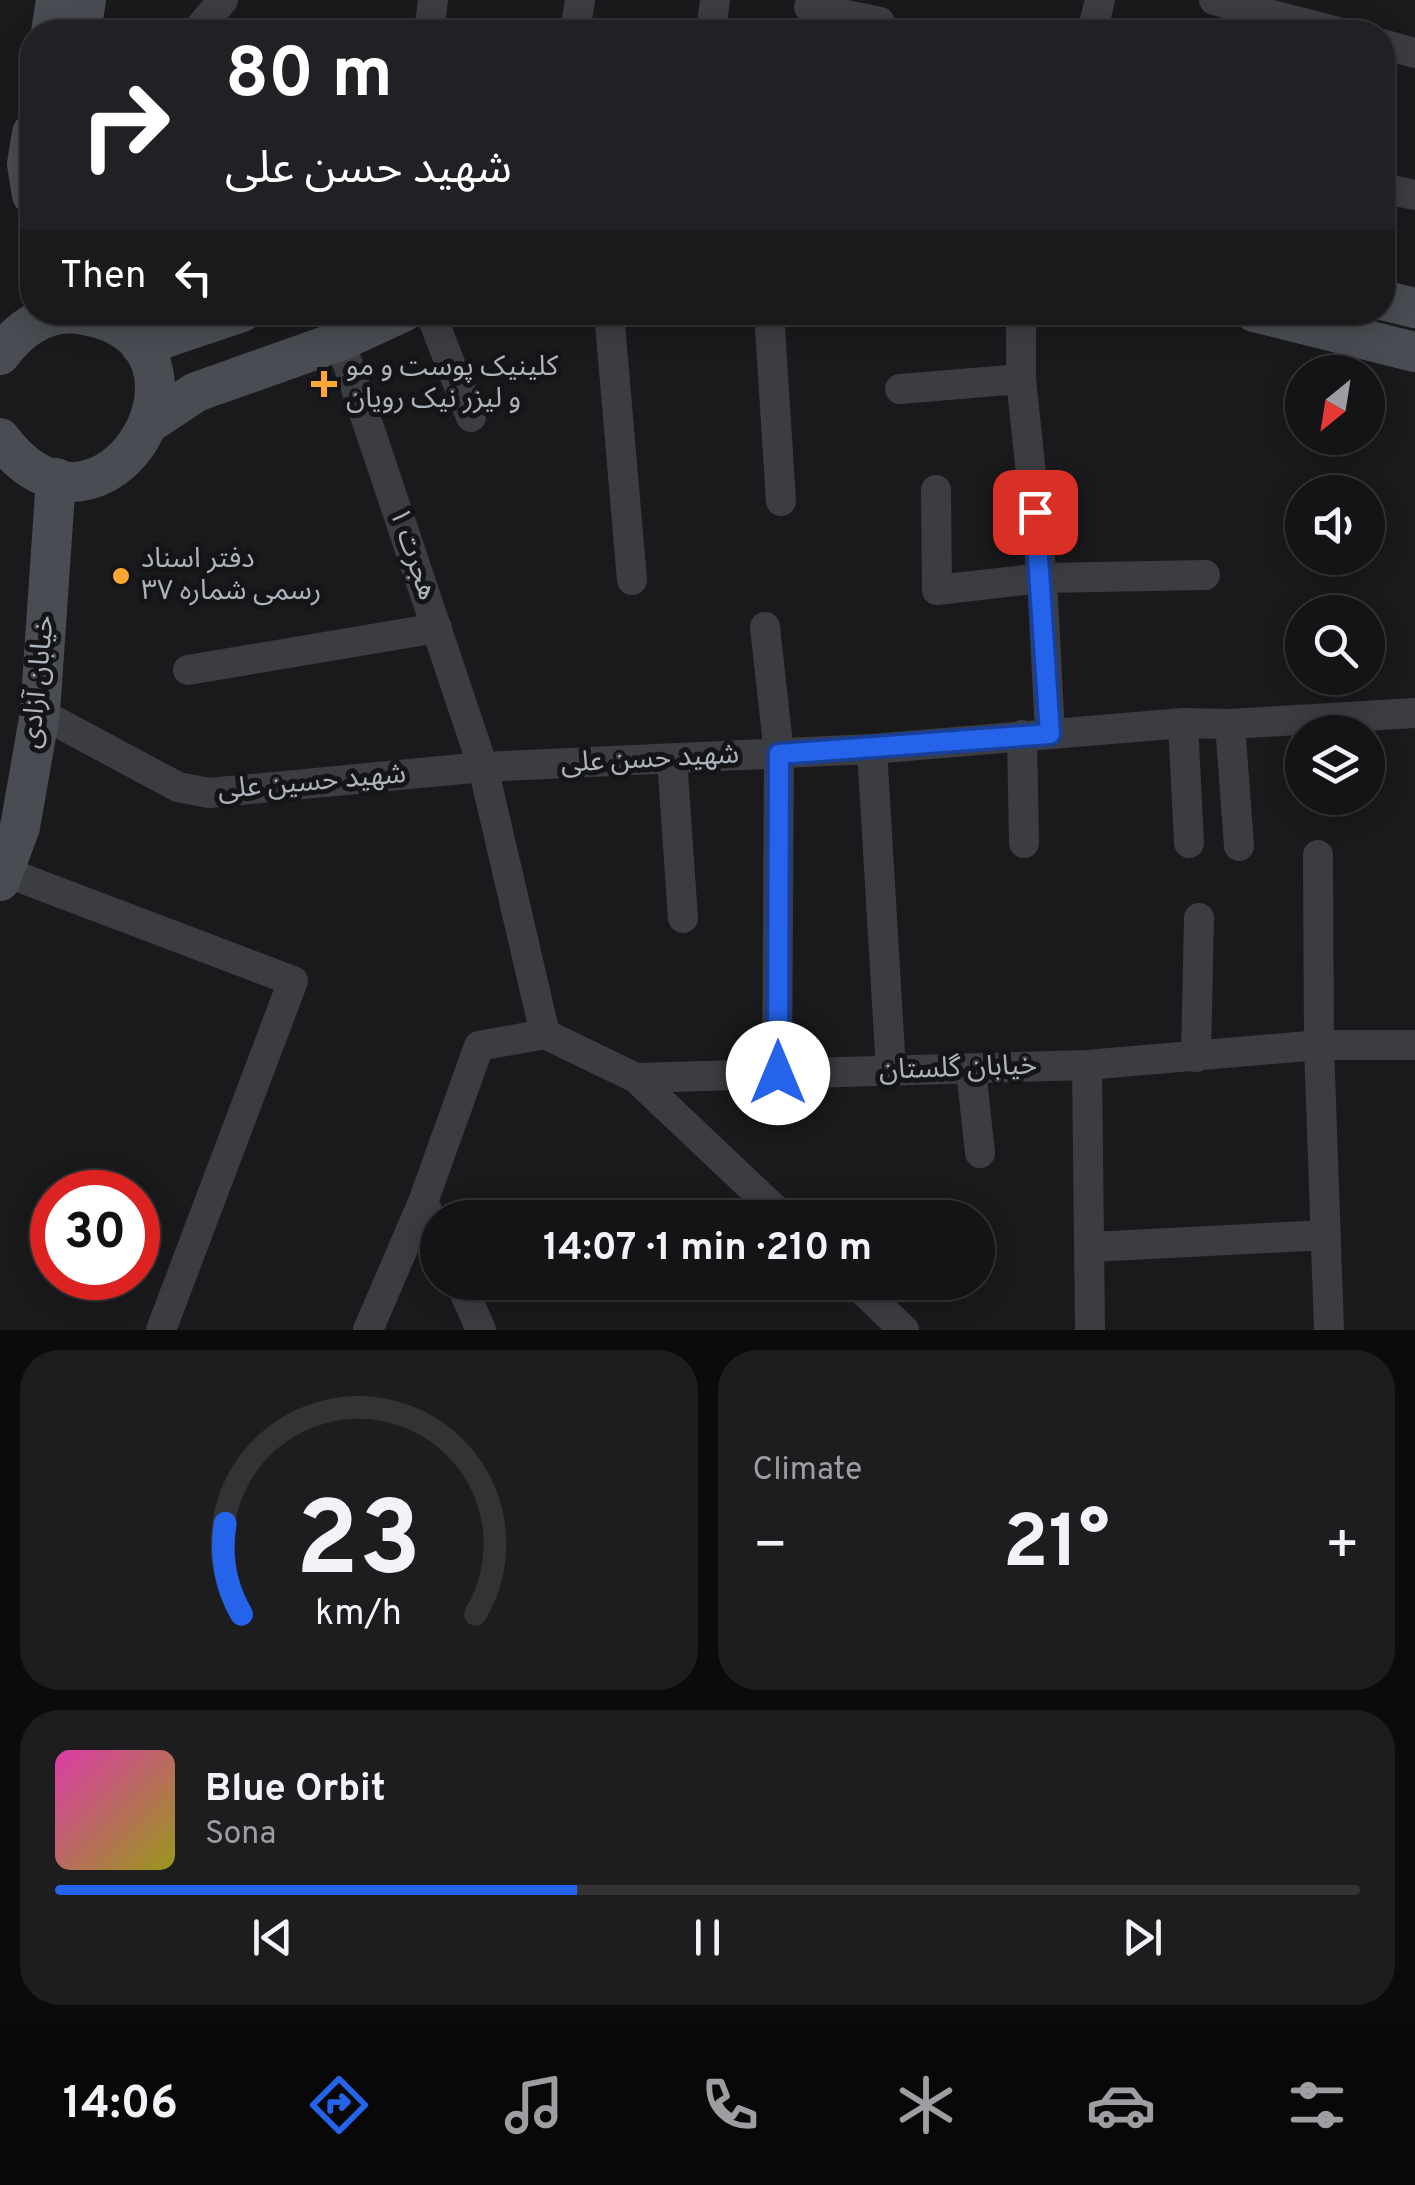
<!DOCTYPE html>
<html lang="en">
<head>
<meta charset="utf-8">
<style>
  :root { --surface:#141416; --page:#1d1d1f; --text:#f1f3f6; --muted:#9d9ea1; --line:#333335; --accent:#2563eb }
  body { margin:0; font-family:Overpass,"Noto Sans Arabic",sans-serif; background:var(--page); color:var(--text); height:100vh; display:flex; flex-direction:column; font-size:38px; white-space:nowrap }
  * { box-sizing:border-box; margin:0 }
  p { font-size:32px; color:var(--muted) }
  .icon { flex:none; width:55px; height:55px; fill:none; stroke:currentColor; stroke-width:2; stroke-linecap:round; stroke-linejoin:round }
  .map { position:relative; height:1330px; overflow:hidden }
  .side { display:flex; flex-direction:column; gap:20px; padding:20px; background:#0b0b0c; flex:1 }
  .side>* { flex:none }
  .top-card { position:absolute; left:20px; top:20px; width:1375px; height:305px; border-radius:40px; box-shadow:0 5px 25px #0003,0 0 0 2px var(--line); background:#202124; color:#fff; overflow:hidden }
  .needle { width:65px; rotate:210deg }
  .buttons { position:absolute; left:1285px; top:355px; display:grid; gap:20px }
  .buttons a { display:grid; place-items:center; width:100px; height:100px; border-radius:50%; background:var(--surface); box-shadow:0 5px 25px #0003,0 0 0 2px var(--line); font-size:50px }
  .speed { position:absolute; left:30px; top:1170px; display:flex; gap:20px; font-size:50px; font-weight:700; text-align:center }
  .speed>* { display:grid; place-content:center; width:130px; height:130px; border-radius:50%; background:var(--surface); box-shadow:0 5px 25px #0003,0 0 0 2px var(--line); line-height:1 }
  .speed .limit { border:15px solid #d22; background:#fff; color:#111 }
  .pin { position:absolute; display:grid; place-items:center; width:85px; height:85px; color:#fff; margin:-42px; border-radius:20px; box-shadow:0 5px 15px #0006 }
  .me { position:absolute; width:110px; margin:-55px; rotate:0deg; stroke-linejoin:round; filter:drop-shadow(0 0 8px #0008) }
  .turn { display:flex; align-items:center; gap:35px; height:210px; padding:0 40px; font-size:45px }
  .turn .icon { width:130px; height:130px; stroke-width:2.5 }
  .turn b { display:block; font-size:70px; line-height:85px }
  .then { display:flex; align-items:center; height:95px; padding:0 40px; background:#0003; gap:20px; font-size:38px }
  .big { font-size:75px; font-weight:700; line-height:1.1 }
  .side .widget { flex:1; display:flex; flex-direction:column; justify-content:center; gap:15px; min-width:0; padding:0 35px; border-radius:40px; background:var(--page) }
  .side .dial { align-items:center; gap:0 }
  .dial svg { height:260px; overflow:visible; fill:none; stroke:var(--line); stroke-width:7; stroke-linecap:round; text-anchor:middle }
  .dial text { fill:var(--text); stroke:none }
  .song { display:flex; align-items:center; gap:30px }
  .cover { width:120px; height:120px; border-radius:15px; background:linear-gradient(135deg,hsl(320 70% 55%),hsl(60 70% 35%)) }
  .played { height:10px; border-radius:5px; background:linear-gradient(90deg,var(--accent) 40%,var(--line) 40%) }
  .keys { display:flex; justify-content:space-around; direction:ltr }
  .heat { display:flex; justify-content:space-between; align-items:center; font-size:55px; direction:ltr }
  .side .tiles { flex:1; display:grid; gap:20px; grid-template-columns:1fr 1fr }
  .widget:last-child { grid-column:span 2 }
  .trip { position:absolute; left:420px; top:1200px; width:575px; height:100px; border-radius:50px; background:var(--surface); box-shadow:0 5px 25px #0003,0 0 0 2px var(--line); font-weight:700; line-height:100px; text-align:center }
  .dock { display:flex; height:160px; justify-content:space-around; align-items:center; background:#080809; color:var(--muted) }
  .dock .icon { width:70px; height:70px }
  .dock .active { color:var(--accent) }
  .dock b { font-size:45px; color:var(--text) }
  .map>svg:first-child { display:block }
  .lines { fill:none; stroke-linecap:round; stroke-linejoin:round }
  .minor { stroke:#3b3d42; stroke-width:30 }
  .secondary { stroke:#494c52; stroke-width:40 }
  .route-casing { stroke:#184099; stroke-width:25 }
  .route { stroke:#2563eb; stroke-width:18 }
  .poi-dot { fill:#fca633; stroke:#151518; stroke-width:4 }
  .labels { text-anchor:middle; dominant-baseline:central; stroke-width:10; stroke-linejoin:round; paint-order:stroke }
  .poi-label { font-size:28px; fill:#acb3bd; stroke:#151518; text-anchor:start }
  .street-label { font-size:28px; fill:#acb3bd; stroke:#151518 }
</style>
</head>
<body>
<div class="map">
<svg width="1415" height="1330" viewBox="0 0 1415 1330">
  <rect width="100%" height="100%" fill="#1a1a1d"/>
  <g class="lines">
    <path class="minor" d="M1214 0 1338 32
      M809 7 880 22
      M196 32 223 0
      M429 32 433 0
      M575 32 580 0
      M711 32 715 0
      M1092 32 1100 0
      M1382 44 1415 53
      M1382 188 1415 195
      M430 312 471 417
      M609 312 632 580
      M769 312 781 501
      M1021 312V379L1042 578 1050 734
      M340 341 483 767 545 1034 636 1078 1087 1065 1319 1045H1415
      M900 389 1021 379
      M936 490 937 590 1042 578 1205 575
      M765 627 779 754 777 1073
      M188 670 437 628
      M40 713 178 787 209 793 483 767 872 749 1183 723 1230 724 1415 713
      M1183 723 1189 843
      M1230 724 1239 846
      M1022 735 1024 843
      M872 749 891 1071
      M672 759 683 918
      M1318 855 1319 1045 1329 1330
      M3 871 293 981 161 1330
      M1196 1057 1199 918
      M1087 1065 1090 1330
      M971 1070 980 1153
      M636 1078 784 1218
      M438 1233 423 1202 479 1046 545 1034
      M1091 1247 1326 1235
      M460 1282 481 1330
      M854 1282 904 1330
      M368 1330 423 1202"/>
    <path class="secondary" d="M51 32 56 0
      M81 32 86 0
      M32 133 27 164 32 195
      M1382 300 1415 308
      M1254 312 1415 352
      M141 346 242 312
      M0 355C20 328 48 308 84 315 240 341 105 578 0 438
      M151 422 196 392 340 341 403 312
      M0 881 20 827 40 713 56 478"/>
  </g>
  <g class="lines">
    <g class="route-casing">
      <path id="route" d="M778 1073 779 754 1050 734 1035 512"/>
    </g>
    <use href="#route" class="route"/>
  </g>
  <g class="poi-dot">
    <path d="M319 369h10v10h10v10h-10v10h-10v-10h-10v-10h10z"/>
    <circle cx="121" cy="576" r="10"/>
  </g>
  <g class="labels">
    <g class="poi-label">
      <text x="346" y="368">کلینیک پوست و مو<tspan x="346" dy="32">و لیزر نیک رویان</tspan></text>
      <text x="141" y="560">دفتر اسناد<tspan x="141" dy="32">رسمی شماره ۳۷</tspan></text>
    </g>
    <g class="street-label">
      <text transform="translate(412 554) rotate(71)">هجرت ۱</text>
      <text transform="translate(39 682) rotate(-84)">خیابان آزادی</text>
      <text transform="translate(650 760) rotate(-3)">شهید حسن علی</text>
      <text transform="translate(312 783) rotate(-5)">شهید حسین علی</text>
      <text transform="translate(958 1069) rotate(-2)">خیابان گلستان</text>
    </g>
  </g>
</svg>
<div class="buttons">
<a><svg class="needle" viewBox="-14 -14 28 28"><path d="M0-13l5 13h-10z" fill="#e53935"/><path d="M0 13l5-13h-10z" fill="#9d9ea1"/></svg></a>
<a><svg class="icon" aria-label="sound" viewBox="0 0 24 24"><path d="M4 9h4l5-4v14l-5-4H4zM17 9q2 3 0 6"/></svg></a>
<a><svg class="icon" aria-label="search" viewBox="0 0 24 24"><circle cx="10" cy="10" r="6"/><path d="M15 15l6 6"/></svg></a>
<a><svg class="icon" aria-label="layers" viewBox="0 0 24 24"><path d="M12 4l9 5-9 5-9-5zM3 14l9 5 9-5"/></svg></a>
</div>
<div class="speed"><div class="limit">30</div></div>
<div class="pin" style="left:1035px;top:512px;background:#d93025"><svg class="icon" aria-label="arrive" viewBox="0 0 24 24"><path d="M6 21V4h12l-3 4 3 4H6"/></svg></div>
<svg class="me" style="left:778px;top:1073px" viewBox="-20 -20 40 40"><circle r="19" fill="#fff"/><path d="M0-13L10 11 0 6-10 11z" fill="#2563eb"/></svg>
<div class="trip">14:07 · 1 min · 210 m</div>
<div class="top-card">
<div class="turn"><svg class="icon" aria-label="right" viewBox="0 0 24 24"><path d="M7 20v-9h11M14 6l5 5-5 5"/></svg><div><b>80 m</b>شهید حسن علی</div></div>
<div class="then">Then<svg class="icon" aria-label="left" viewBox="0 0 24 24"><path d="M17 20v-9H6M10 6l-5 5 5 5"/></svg></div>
</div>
</div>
<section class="side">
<div class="tiles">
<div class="widget dial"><svg viewBox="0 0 100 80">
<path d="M14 69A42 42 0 1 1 86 69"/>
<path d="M14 69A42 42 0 0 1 9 41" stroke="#2563eb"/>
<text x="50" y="56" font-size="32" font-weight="700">23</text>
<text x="50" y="72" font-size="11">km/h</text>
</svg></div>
<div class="widget"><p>Climate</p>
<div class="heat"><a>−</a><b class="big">21°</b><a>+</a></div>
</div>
<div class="widget">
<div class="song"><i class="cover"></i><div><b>Blue Orbit</b><p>Sona</p></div></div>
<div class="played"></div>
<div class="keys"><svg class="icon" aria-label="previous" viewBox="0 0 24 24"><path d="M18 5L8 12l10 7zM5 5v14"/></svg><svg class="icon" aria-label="pause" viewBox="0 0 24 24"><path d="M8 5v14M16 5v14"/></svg><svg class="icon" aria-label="next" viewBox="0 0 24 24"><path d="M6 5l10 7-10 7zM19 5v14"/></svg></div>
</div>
</div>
</section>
<nav class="dock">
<b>14:06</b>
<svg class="icon active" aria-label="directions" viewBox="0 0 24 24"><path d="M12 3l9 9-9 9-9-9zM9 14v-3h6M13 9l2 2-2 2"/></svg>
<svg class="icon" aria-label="music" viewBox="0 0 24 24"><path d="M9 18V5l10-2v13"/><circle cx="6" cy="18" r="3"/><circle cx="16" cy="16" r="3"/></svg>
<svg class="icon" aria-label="phone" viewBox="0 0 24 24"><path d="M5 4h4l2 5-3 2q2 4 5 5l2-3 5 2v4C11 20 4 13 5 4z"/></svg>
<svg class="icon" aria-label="climate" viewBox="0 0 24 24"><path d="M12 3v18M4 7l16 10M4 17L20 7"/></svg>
<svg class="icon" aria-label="car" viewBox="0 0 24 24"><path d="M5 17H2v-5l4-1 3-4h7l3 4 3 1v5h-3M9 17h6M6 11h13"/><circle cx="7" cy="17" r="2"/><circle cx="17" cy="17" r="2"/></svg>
<svg class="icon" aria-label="filters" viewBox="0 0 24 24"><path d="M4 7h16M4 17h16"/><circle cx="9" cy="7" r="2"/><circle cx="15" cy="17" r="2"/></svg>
</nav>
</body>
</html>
